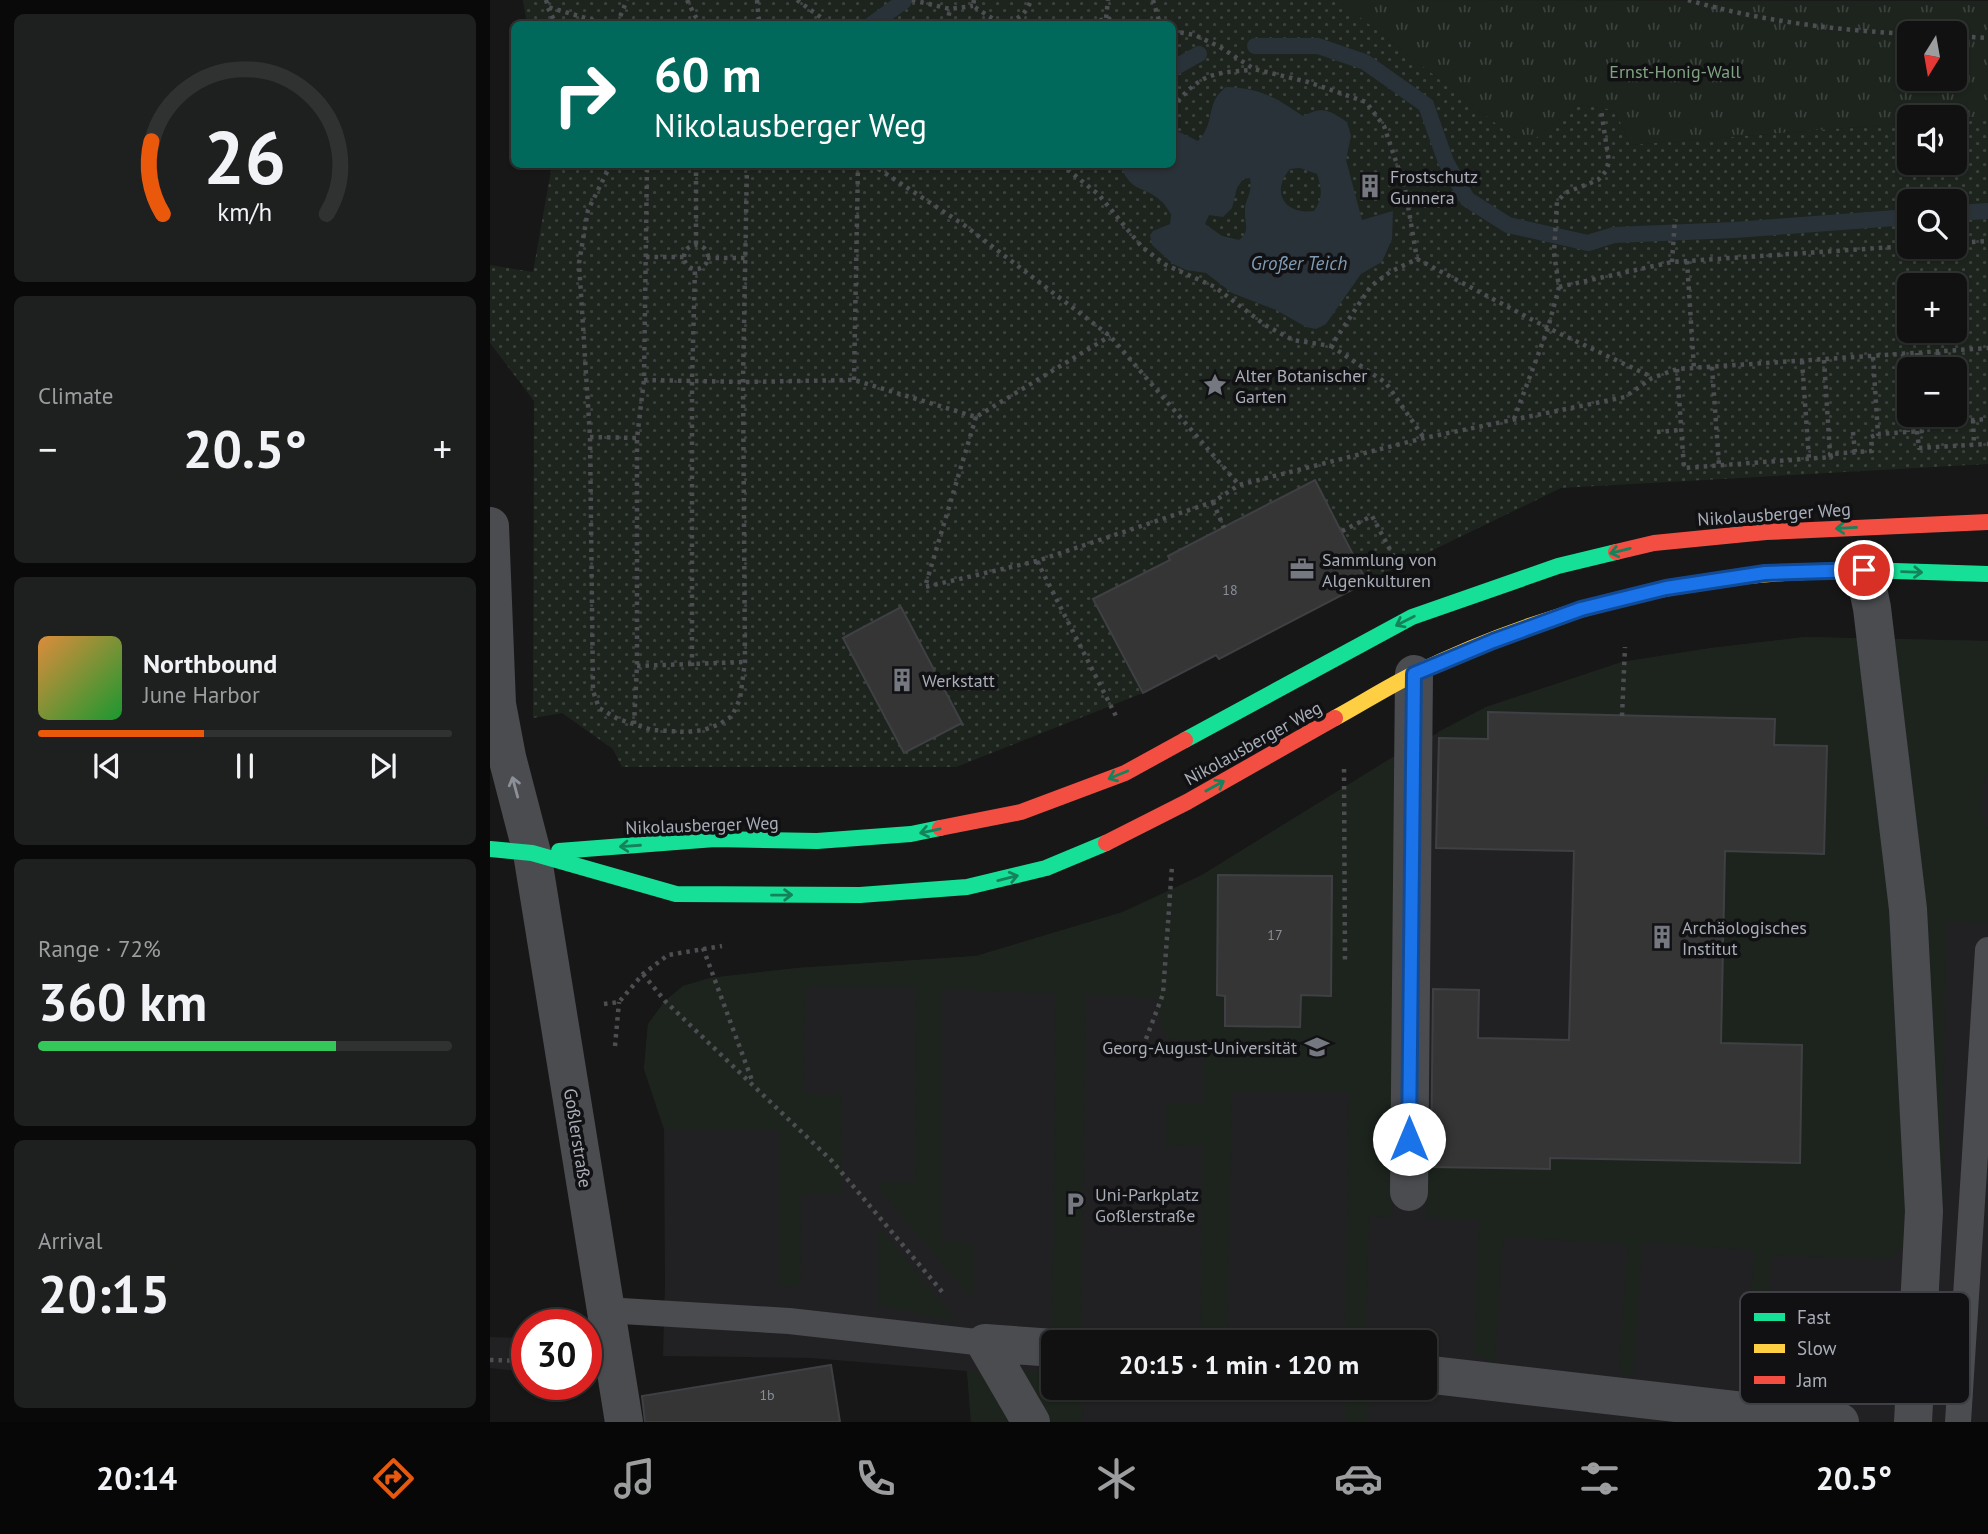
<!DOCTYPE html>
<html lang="en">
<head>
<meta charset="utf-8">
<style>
  :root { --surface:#111; --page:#1e1f1f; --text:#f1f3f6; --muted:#9c9d9f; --line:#303131; --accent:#ea580c }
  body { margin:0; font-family:"PT Sans",sans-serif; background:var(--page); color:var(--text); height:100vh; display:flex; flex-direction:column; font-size:26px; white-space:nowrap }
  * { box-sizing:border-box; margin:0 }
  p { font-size:23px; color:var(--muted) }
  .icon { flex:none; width:38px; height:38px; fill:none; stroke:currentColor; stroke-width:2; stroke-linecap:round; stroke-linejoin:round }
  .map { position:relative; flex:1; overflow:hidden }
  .sheet { display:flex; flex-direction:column; gap:14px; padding:14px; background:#090909; width:490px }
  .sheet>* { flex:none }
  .guide { position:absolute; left:21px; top:21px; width:665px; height:147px; border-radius:10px; box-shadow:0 2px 5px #0004,0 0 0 2px var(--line); background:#00695c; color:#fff; overflow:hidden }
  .needle { width:46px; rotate:191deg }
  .fabs { position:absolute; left:1407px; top:21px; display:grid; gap:14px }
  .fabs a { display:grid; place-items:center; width:70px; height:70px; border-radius:10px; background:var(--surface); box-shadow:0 2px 5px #0004,0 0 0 2px var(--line); font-size:35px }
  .speed { position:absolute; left:21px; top:1309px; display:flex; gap:14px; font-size:35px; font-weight:700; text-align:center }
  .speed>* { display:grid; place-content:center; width:91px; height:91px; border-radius:50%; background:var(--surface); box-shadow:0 2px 5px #0004,0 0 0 2px var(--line); line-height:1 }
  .speed .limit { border:10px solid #d22; background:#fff; color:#111 }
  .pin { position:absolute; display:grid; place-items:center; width:60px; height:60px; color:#fff; margin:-30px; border:4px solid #fff; border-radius:50%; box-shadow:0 2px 7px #0007 }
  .me { position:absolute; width:77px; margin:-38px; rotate:0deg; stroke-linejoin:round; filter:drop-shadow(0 0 5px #0008) }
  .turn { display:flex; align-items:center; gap:24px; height:147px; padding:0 28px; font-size:32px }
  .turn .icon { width:91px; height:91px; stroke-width:2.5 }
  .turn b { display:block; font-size:49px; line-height:60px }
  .big { font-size:52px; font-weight:700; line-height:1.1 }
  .sheet .card { flex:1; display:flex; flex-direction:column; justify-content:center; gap:10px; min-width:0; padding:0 24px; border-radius:10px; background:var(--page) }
  .sheet .dial { align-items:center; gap:0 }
  .dial svg { height:182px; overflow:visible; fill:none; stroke:var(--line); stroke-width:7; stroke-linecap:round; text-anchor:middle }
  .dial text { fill:var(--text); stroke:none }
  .song { display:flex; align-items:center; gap:21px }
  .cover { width:84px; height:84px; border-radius:10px; background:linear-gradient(135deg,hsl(30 70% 55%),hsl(130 70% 35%)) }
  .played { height:7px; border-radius:4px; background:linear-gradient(90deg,var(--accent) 40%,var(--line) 40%) }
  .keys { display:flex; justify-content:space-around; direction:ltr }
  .heat { display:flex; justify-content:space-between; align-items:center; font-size:38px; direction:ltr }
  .charge { height:10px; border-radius:5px; background:linear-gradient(90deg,#34c759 72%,var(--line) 0) }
  .trip { position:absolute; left:551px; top:1330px; width:396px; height:70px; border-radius:10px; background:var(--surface); box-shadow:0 2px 5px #0004,0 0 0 2px var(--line); font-weight:700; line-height:70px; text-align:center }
  .dock { display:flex; height:112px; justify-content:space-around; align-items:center; background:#070707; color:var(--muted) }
  .dock .icon { width:49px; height:49px }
  .dock .current { color:var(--accent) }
  .dock b { font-size:32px; color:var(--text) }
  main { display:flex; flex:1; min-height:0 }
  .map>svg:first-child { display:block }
  .built { fill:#212123; fill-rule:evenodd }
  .grass { fill:#1d241e; fill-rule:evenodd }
  .park { fill:url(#park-tufts); fill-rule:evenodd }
  .garden { fill:url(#garden-dots); fill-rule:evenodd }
  .water { fill:#2a3239; fill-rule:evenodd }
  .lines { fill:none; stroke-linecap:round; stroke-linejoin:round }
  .stream { stroke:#2a3239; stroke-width:16 }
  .building { fill:#353536; stroke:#3f4043; stroke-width:2 }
  .path { stroke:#4d4e52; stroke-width:4.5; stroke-dasharray:3.5 5; stroke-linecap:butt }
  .lane { stroke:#4b4c50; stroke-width:26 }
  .street { stroke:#4b4c50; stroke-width:38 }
  .fast { stroke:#16e098; stroke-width:16 }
  .slow { stroke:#ffcf43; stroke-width:16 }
  .jam { stroke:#f24e42; stroke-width:16 }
  .oneway { stroke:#14835c }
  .oneway2 { stroke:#8c9099 }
  .route-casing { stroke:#114b97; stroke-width:18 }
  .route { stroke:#1a73e8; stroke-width:12 }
  .labels { text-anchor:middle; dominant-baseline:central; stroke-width:7; stroke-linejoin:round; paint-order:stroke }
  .number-label { font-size:14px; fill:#8b8f98 }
  .park-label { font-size:18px; fill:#7fa381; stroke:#111113 }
  .poi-label { font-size:18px; fill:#a8adb8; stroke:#111113; text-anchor:start }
  .street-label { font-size:18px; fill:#a8adb8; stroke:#111113 }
  .water-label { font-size:19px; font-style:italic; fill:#7f9bb3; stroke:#111113 }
  .key { fill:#111113; stroke:#3e4045; stroke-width:2 }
  .key-label { font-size:19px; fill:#a8adb8 }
</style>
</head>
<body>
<main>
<section class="sheet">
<div class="card dial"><svg viewBox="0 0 100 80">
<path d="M14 69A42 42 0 1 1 86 69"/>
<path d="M14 69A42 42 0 0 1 9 37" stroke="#ea580c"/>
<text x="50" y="56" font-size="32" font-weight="700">26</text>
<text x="50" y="72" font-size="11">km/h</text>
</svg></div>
<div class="card"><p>Climate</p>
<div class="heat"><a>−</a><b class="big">20.5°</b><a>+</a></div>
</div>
<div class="card">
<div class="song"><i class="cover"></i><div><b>Northbound</b><p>June Harbor</p></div></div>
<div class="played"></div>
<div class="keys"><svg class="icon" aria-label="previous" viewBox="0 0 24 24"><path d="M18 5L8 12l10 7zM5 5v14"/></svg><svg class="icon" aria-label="pause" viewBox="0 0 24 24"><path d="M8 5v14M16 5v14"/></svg><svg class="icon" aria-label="next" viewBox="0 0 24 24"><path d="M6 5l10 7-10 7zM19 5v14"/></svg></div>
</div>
<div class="card"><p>Range · 72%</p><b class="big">360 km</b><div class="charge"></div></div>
<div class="card"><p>Arrival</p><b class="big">20:15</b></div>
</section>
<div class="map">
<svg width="1498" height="1422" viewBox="0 0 1498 1422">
  <defs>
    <pattern id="park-tufts" width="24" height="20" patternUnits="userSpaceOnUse" patternTransform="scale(1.75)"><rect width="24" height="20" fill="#1d241e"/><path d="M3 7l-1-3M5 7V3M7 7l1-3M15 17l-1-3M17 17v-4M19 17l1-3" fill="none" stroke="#3b413d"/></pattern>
    <pattern id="garden-dots" width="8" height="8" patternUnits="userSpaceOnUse" patternTransform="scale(1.75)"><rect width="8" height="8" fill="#1d241e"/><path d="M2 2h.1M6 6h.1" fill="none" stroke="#3b413d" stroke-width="1.8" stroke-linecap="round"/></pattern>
  </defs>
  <rect width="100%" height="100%" fill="#171717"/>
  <path class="built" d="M1315 637 1498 641V1422H481L477 1371 321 1358 173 1356 175 1284 174 1129 154 1069 158 1024 175 1001 193 986 220 978 307 968 486 956 633 912 712 875 903 757 996 707 1132 662 1221 648ZM564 1342H934V1388H564Z
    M0 1337 37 1338V1372L0 1368Z"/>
  <path class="grass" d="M1315 637 1498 641V772L1492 789 1491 800V812L1498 829V923L1455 922 1453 1209 1400 1259 1281 1255 1276 1392 1255 1386 1264 1250 1152 1243 1143 1378 1129 1372 1138 1245 1013 1236 1004 1364 984 1353 989 1220 935 1218 937 1166 1060 1169V1158L1310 1163 1312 1045 1231 1043 1235 832 1272 852 1334 854 1337 746 1284 745 1285 720 998 713V739L949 738 948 732 996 707 1132 662 1221 648Z
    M903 757 907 765 902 1217 879 1216 875 1342 855 1340 859 1092 742 1091 737 1338 710 1335 713 1146 675 1145 676 1103H714V1041L677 1039 665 997 596 994 591 1332 562 1330 566 994 451 989V1242L484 1243V1301L388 1188 389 1181H425L426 988 315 987 313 1094 352 1095 351 1194H312L310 1288 289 1284V1129H174L154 1069 158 1024 175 1001 193 986 220 978 307 968 486 956 633 912 712 875ZM728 876H842L841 995H811L810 1027 735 1026V996L727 994Z
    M388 1226 467 1322 388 1305Z
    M477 1371H563L564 1388H593L592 1422H481Z
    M856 1388 879 1397 878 1422H855Z"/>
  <path class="park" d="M848 0 1498 1V116L1465 119 1419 117V123L1140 145 1125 110 1088 105 1042 141 1023 137ZM1419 33H1465V79H1419Z"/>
  <path class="garden" d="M33 0H848L1023 137 1042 141 1088 105 1125 110 1140 145 1419 123V163H1465V119L1498 116V464L1071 488 877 582 825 481 678 556 680 560 604 599 653 693 466 767H132L123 749 72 713 43 718 44 401 0 343V265L43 272 62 165 682 164V24H37ZM1419 201H1465V247H1419ZM1419 285H1465V331H1419ZM1419 369H1465V415H1419Z"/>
  <path class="water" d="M736 87C770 88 785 97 813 116 834 106 838 110 857 122L861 136 856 160 872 220 903 211 902 239 892 262 871 274 836 324 826 329 816 327 786 310 742 293 716 273 696 270 683 264 662 245 660 235 663 231 680 224 681 214C678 210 675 204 671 201 652 184 642 194 630 165L682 164 683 129 708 141C727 121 714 104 736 87ZM810 168 827 174C832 189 833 198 824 211 795 215 780 192 800 169ZM760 178C763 195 754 199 755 213 755 224 760 232 749 240L732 236 715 224 719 215 733 217 742 208 747 188 753 179Z"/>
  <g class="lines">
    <path class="stream" d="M382 24 414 1
      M765 46H828L875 62 936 105 956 162 977 199 1018 225 1098 243 1124 235 1245 230 1419 217
      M682 69 709 54
      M1465 213 1498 211"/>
  </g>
  <path class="building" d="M825 480 877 582 729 659 726 655 653 693 603 599 680 560 678 556Z
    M411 607 472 723 414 753 353 638Z
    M998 712 1285 719 1284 745 1337 746 1334 854 1235 851 1231 1043 1312 1045 1310 1163 1060 1158V1169L941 1167 943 989 989 990 988 1038 1079 1040 1084 851 946 848 949 738 998 739Z
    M728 875 842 876 841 996 811 995 810 1027 735 1026V996L727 995Z
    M341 1365 350 1422H155L152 1396Z"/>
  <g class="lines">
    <path class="path" d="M56 0 58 7 116 24
      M197 0 205 16 212 24
      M267 0 269 24
      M307 0 340 24
      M422 0 460 9 483 6
      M484 0 483 6 511 24
      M663 0 670 24
      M1198 0C1270 21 1345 30 1419 34
      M58 8 66 24
      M616 18 618 0
      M127 24 137 0
      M457 24 460 9
      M511 24C526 21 536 15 541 0
      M602 24 616 18 632 24
      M682 31 705 35 730 47 764 69 818 82 876 102 894 126 915 188 927 259
      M1465 36 1498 38
      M682 108C710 74 721 73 762 70
      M121 164 98 210 89 263 100 437 103 691 109 708 128 719 162 730 196 732 214 730 230 724 242 716 250 699 255 662 253 382 257 164
      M206 164V245
      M381 164 474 225 620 336 749 485
      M571 164 609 195 652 247 676 265 725 287 775 325 803 340 841 346 881 286 900 272 927 259
      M1465 243 1498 241
      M194 257a12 12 0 1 1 24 0a12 12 0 1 1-24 0Z
      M156 257H194
      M217 258H256
      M927 259 1058 328 1069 287 1064 253 1067 202 1075 193 1108 180 1116 171 1119 162 1111 110
      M1197 261 1204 369
      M1182 262 1185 219
      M1069 287 1182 262 1419 246
      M841 346 896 383 934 438
      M1448 352 1450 369
      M1427 353V369
      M1413 354 1418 432
      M1383 357 1388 434 1432 431 1431 424 1498 419
      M1334 360 1340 454
      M1312 361 1319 459
      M1222 367 1229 465
      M1187 369 1194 468 1341 457 1340 454 1382 451 1381 437 1388 434
      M154 380 253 382 364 380 486 417 620 336
      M364 380 368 164
      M1430 415 1431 424
      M1453 415V422
      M486 417 435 587 547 561 723 502 749 485 934 438 1135 397 1162 378 1187 369 1498 348
      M1024 419 1058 328 1162 377
      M1483 420 1484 445
      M1427 431 1429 448 1498 444
      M1167 432 1191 430
      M1363 432 1365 453
      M100 437 147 438
      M723 502 734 528
      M852 531 882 516 911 570
      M547 561 628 720
      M147 666 255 662
      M202 666V381L205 269
      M1132 716 1135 647
      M144 724 147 666V438L154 380 157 164
      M854 769 855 963
      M213 948 263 1083
      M153 974 175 1001 342 1161 454 1294
      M114 1004 129 1002 153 974 178 955 232 946
      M656 1039 673 994 682 866
      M125 1046 129 1002
      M0 1360 37 1361"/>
    <path class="lane" d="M115 1310 299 1321 495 1343
      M1468 1422 1498 950"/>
    <path class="street" d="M0 526 7 704 17 757 42 853 134 1422
      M1374 570 1382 608 1418 909 1434 1211 1423 1422
      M919 1192 924 674
      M495 1343 541 1422
      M495 1343 564 1348
      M934 1374 1350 1422"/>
    <path class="fast" d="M1317 572 1374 570 1498 574
      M695 740 922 617 1068 566 1126 552
      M0 849 42 853 186 894 370 895 477 887 556 868 616 843
      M69 851 225 839 327 841 421 834 450 828"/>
    <path class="slow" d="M845 718C871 704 897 687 924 674 1042 616 1186 576 1317 572"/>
    <path class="jam" d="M1126 552 1164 543 1276 532 1498 522
      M450 828 531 812 635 773 695 740
      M616 843 697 802 845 718"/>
  </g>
  <defs><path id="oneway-shaft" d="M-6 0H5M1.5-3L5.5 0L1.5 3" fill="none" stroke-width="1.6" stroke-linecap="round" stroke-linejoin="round" transform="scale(1.75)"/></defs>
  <g class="oneway">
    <use href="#oneway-shaft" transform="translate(1356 528) rotate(177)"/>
    <use href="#oneway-shaft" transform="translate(1130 551) rotate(166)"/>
    <use href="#oneway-shaft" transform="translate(1422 572) rotate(2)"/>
    <use href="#oneway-shaft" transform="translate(915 621) rotate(153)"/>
    <use href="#oneway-shaft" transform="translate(628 775) rotate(158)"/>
    <use href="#oneway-shaft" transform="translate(725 786) rotate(-29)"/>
    <use href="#oneway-shaft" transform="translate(440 831) rotate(168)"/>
    <use href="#oneway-shaft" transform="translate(140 846) rotate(176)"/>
    <use href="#oneway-shaft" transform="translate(518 878) rotate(-14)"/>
    <use href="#oneway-shaft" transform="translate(292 895) rotate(-1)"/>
  </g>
  <use class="oneway2" href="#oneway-shaft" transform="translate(25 787) rotate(-105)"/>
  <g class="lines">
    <g class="route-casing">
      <path id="route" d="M919 1139 924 674 1003 641 1091 609 1176 588 1275 573 1374 570"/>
    </g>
    <use href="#route" class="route"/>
  </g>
  <defs>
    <g id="building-bare" transform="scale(1.89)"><path d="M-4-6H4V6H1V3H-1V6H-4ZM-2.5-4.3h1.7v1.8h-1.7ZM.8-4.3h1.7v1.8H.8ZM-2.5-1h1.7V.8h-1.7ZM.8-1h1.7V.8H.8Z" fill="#757880" stroke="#111113" stroke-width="2.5" paint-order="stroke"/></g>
    <g id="sight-bare" transform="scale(1.89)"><path d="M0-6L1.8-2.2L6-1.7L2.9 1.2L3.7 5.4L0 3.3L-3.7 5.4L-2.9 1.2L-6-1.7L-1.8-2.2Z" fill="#757880" stroke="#111113" stroke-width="2.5" paint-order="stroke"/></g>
    <g id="office-bare" transform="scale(1.89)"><path d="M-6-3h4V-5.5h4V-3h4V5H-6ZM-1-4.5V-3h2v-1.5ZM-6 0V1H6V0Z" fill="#757880" stroke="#111113" stroke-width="2.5" paint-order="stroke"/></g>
    <g id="university-bare" transform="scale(1.89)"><path d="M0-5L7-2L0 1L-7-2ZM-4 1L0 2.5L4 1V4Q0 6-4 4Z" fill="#757880" stroke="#111113" stroke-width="2.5" paint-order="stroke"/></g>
    <g id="parking-bare" transform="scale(1.89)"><path d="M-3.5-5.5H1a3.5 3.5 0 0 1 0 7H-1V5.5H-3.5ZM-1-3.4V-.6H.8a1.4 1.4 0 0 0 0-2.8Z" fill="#757880" stroke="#111113" stroke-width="2.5" paint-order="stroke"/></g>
  </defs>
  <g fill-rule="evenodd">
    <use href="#building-bare" x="880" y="186"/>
    <use href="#sight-bare" x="725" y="385"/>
    <use href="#office-bare" x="812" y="569"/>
    <use href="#building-bare" x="412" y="680"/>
    <use href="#building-bare" x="1172" y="937"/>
    <use href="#university-bare" x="827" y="1047"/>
    <use href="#parking-bare" x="585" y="1204"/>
  </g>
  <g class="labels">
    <g class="number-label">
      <text x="740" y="590">18</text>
      <text x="785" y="935">17</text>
      <text x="277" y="1395">1b</text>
    </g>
    <g class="park-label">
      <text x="1185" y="71">Ernst-Honig-Wall</text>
    </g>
    <g class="poi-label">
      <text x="900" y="176">Frostschutz<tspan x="900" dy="21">Gunnera</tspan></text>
      <text x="745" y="375">Alter Botanischer<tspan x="745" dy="21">Garten</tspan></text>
      <text x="832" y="559">Sammlung von<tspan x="832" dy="21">Algenkulturen</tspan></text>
      <text x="432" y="680">Werkstatt</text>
      <text x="1192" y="927">Archäologisches<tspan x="1192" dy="21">Institut</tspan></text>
      <text x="807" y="1047" text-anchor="end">Georg-August-Universität</text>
      <text x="605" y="1194">Uni-Parkplatz<tspan x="605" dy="21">Goßlerstraße</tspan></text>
    </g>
    <g class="street-label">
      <text transform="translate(1284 514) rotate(-4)">Nikolausberger Weg</text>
      <text transform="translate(763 743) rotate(-29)">Nikolausberger Weg</text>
      <text transform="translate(212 825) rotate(-2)">Nikolausberger Weg</text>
      <text transform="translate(88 1138) rotate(81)">Goßlerstraße</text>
    </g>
    <g class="water-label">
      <text x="809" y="263">Großer Teich</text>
    </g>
  </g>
  <rect x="1250" y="1292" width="230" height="112" rx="10" class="key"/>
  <rect x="1264" y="1313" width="31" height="8" fill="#16e098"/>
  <rect x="1264" y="1344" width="31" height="9" fill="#ffcf43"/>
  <rect x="1264" y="1376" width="31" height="8" fill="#f24e42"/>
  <g class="key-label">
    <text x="1307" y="1324">Fast</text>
    <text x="1307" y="1355">Slow</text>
    <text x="1307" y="1387">Jam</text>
  </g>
</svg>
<div class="fabs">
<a><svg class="needle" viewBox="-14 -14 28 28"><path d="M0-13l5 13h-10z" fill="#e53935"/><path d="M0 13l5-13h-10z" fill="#9c9d9f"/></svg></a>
<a><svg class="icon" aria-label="sound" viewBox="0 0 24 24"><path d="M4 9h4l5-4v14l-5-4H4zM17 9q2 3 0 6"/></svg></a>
<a><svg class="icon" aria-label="search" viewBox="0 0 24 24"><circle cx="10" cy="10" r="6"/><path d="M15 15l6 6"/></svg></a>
<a>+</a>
<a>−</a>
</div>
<div class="speed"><div class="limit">30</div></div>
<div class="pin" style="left:1374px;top:570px;background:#d93025"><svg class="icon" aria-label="arrive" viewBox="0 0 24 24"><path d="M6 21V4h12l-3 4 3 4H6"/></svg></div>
<svg class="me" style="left:919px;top:1139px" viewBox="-20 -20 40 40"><circle r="19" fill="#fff"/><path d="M0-13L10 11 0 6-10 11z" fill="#1a73e8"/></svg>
<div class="trip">20:15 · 1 min · 120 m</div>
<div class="guide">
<div class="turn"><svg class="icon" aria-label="right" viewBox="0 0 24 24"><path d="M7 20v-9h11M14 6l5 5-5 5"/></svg><div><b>60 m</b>Nikolausberger Weg</div></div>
</div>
</div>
</main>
<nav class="dock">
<b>20:14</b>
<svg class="icon current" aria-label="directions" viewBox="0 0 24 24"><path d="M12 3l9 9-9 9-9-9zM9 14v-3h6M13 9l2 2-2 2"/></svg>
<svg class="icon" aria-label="music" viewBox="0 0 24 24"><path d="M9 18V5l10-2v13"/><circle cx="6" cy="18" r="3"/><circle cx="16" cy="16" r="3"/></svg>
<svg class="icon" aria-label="phone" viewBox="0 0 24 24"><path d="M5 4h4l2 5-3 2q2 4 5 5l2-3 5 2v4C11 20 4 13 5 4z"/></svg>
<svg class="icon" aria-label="climate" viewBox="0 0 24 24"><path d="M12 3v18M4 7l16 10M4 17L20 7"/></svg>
<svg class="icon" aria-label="car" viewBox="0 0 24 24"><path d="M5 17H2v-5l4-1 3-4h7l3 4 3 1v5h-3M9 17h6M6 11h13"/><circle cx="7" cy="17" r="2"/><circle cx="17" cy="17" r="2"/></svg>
<svg class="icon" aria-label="filters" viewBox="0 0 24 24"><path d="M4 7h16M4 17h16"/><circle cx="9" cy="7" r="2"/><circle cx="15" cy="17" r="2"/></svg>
<b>20.5°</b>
</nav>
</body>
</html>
